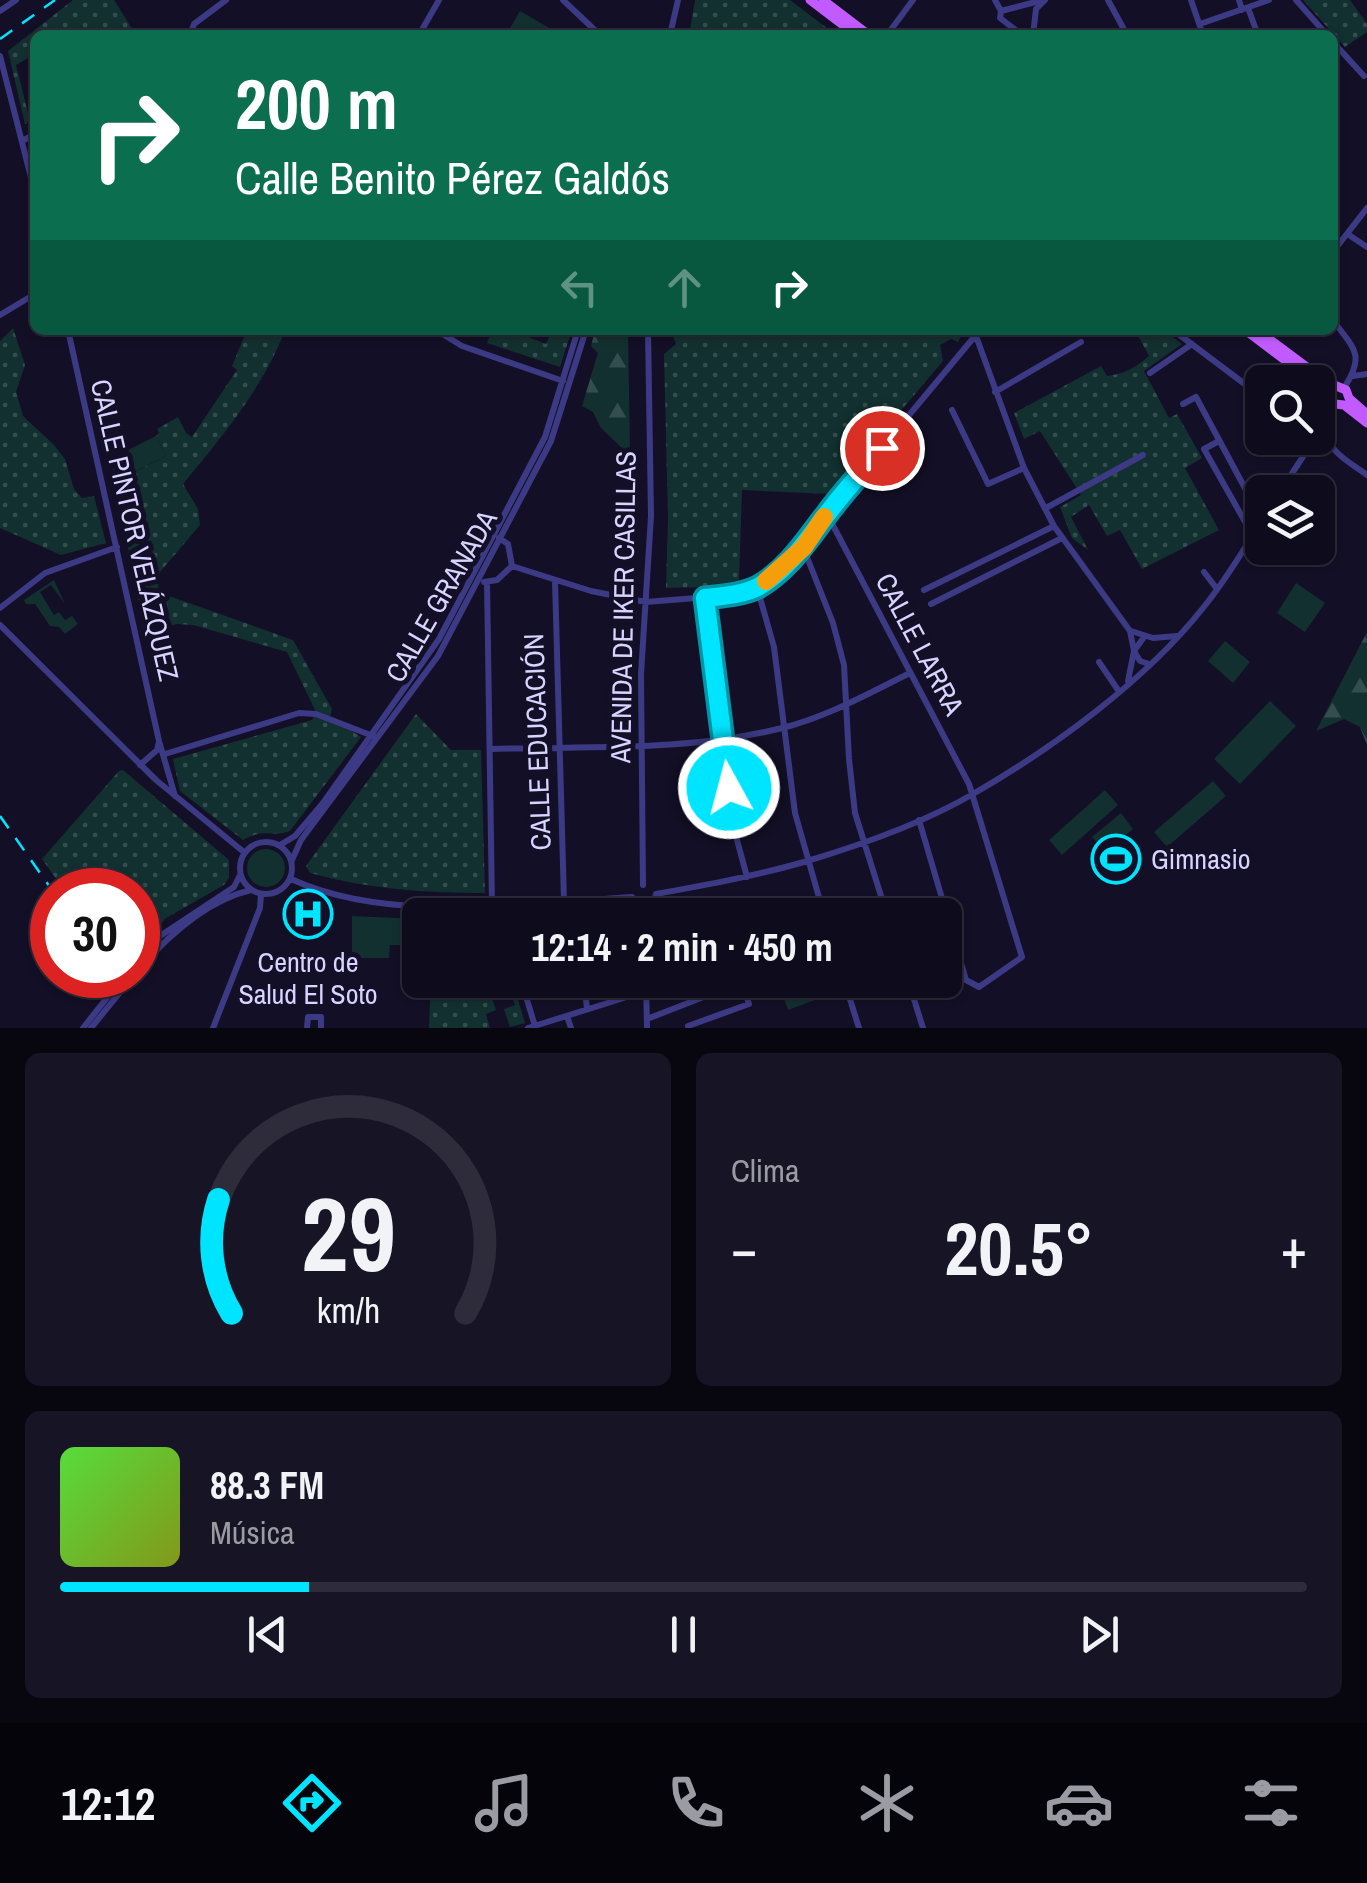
<!DOCTYPE html>
<html lang="es">
<head>
<meta charset="utf-8">
<style>
  :root { --surface:#0e0b1c; --page:#171425; --text:#f1f3f6; --muted:#9b9ba3; --line:#2e2b3b; --accent:#00e5ff }
  body { margin:0; font-family:"Archivo Narrow",sans-serif; background:var(--page); color:var(--text); height:100vh; display:flex; flex-direction:column; font-size:38px; white-space:nowrap }
  * { box-sizing:border-box; margin:0 }
  p { font-size:32px; color:var(--muted) }
  .icon { flex:none; width:55px; height:55px; fill:none; stroke:currentColor; stroke-width:2; stroke-linecap:round; stroke-linejoin:round }
  .map { position:relative; height:1028px; overflow:hidden }
  .details { display:flex; flex-direction:column; gap:25px; padding:25px; background:#08060f; flex:1 }
  .details>* { flex:none }
  .guide { position:absolute; left:30px; top:30px; width:1308px; height:305px; border-radius:15px; box-shadow:0 2px 8px #0004,0 0 0 2px var(--line); background:#0b6e4f; color:#fff; overflow:hidden }
  .tools { position:absolute; left:1245px; top:365px; display:grid; gap:20px }
  .tools a { display:grid; place-items:center; width:90px; height:90px; border-radius:15px; background:var(--surface); box-shadow:0 2px 8px #0004,0 0 0 2px var(--line); font-size:50px }
  .speed { position:absolute; left:30px; top:868px; display:flex; gap:20px; font-size:50px; font-weight:700; text-align:center }
  .speed>* { display:grid; place-content:center; width:130px; height:130px; border-radius:50%; background:var(--surface); box-shadow:0 2px 8px #0004,0 0 0 2px var(--line); line-height:1 }
  .speed .limit { border:15px solid #d22; background:#fff; color:#111 }
  .pin { position:absolute; display:grid; place-items:center; width:85px; height:85px; color:#fff; margin:-42px; border:5px solid #fff; border-radius:50%; box-shadow:0 2px 10px #0007 }
  .me { position:absolute; width:110px; margin:-55px; rotate:353deg; stroke-linejoin:round; filter:drop-shadow(0 0 8px #0008) }
  .turn { display:flex; align-items:center; gap:35px; height:210px; padding:0 40px; font-size:45px }
  .turn .icon { width:130px; height:130px; stroke-width:2.5 }
  .turn b { display:block; font-size:70px; line-height:85px }
  .lanes { display:flex; align-items:center; height:95px; padding:0 40px; background:#0003; justify-content:center; gap:50px; direction:ltr }
  .lanes .off { opacity:.35 }
  .big { font-size:75px; font-weight:700; line-height:1.1 }
  .details .card { flex:1; display:flex; flex-direction:column; justify-content:center; gap:15px; min-width:0; padding:0 35px; border-radius:15px; background:var(--page) }
  .details .dial { align-items:center; gap:0 }
  .dial svg { height:260px; overflow:visible; fill:none; stroke:var(--line); stroke-width:7; stroke-linecap:round; text-anchor:middle }
  .dial text { fill:var(--text); stroke:none }
  .song { display:flex; align-items:center; gap:30px }
  .cover { width:120px; height:120px; border-radius:15px; background:linear-gradient(135deg,hsl(110 70% 55%),hsl(70 70% 35%)) }
  .played { height:10px; border-radius:5px; background:linear-gradient(90deg,var(--accent) 20%,var(--line) 20%) }
  .keys { display:flex; justify-content:space-around; direction:ltr }
  .heat { display:flex; justify-content:space-between; align-items:center; font-size:55px; direction:ltr }
  .details .tiles { flex:1; display:grid; gap:25px; grid-template-columns:1fr 1fr }
  .card:last-child { grid-column:span 2 }
  .trip { position:absolute; left:402px; top:898px; width:560px; height:100px; border-radius:15px; background:var(--surface); box-shadow:0 2px 8px #0004,0 0 0 2px var(--line); font-weight:700; line-height:100px; text-align:center }
  .dock { display:flex; height:160px; justify-content:space-around; align-items:center; background:#06040b; color:var(--muted) }
  .dock .icon { width:70px; height:70px }
  .dock .active { color:var(--accent) }
  .dock b { font-size:45px; color:var(--text) }
  .map>svg:first-child { display:block }
  .green { fill:#12302f }
  .forest { fill:url(#forest-firs) }
  .park { fill:url(#park-dots) }
  .lines { fill:none; stroke-linecap:round; stroke-linejoin:round }
  .minor { stroke:#3d3a85; stroke-width:6 }
  .major { stroke:#c25bff; stroke-width:9 }
  .rail { stroke:#00e5ff; stroke-width:2.5; stroke-dasharray:15 12; stroke-linecap:butt }
  .route-casing { stroke:#0095a6; stroke-width:25 }
  .route { stroke:#00e5ff; stroke-width:18 }
  .slow { stroke:#f59e0b; stroke-width:18 }
  .labels { text-anchor:middle; dominant-baseline:central; stroke-width:10; stroke-linejoin:round; paint-order:stroke }
  .street-label { font-size:28px; fill:#d9d4ff; stroke:#130f26 }
  .poi-label { font-size:28px; fill:#d9d4ff; stroke:#130f26; text-anchor:start }
</style>
</head>
<body>
<div class="map">
<svg width="1367" height="1028" viewBox="0 0 1367 1028">
  <defs>
    <pattern id="forest-firs" width="22" height="20" patternUnits="userSpaceOnUse" patternTransform="scale(2.5)"><rect width="22" height="20" fill="#12302f"/><path d="M5 1l3.5 6h-7zM16 11l3.5 6h-7z" fill="#344d4e"/></pattern>
    <pattern id="park-dots" width="8" height="8" patternUnits="userSpaceOnUse" patternTransform="scale(2.5)"><rect width="8" height="8" fill="#12302f"/><path d="M2 2h.1M6 6h.1" fill="none" stroke="#344d4e" stroke-width="1.8" stroke-linecap="round"/></pattern>
  </defs>
  <rect width="100%" height="100%" fill="#130f26"/>
  <path class="green" d="M520 11 553 30 551 35H506Z
    M156 436 166 456 126 476 116 456Z
    M54 580 65 604 51 585 40 592 54 615 59 612 65 620 72 616 78 624 65 634 59 627 50 626 35 604H26L24 600Z
    M1296 583 1325 603 1305 632 1277 613Z
    M1225 641 1250 662 1233 683 1208 661Z
    M1270 701 1296 726 1240 784 1214 759Z
    M1213 781 1226 796 1167 847 1154 832Z
    M1105 790 1118 805 1062 855 1049 840Z
    M1121 813 1133 829 1105 852 1092 837Z
    M247 868a19 19 0 1 1 38 0a19 19 0 1 1-38 0Z
    M352 916 420 919V945H390L389 958H352Z
    M777 980H821L826 996 788 1010Z"/>
  <path class="forest" d="M595 330H628L630 452 627 453 601 428 593 412 582 406 598 353 591 346Z
    M1367 632V745L1360 727 1344 719 1316 731Z"/>
  <path class="park" d="M73 0H114L136 35H35V54L16 65 30 121 25 124 8 51Z
    M695 0H790L836 35H689Z
    M1303 0H1350L1367 24V32L1345 47Z
    M13 328 25 365 16 392 23 416 54 445 65 459 74 489 82 498 94 496 106 543 61 555 0 528V341Z
    M247 330H285C263 388 222 437 183 484L198 509 200 525 160 572 158 588 169 596 293 640 332 709 330 717 361 737 290 831C273 838 266 827 243 840L180 791 173 759 312 720 316 712 287 652 193 625 177 624 144 632 112 464 117 460 127 476 166 456 156 436 159 433 157 429 178 417 186 433 192 437 237 370 232 366Z
    M492 330H511L546 344 552 330H572L560 367 487 343Z
    M671 330H964L958 342 951 339 940 345 943 361 830 494 742 490 739 581 705 587 666 588 668 518 664 354 676 344Z
    M1135 330H1163L1182 344 1144 371 1169 418 1177 414 1202 458 1185 468 1219 530 1142 569 1120 530 1107 536 1089 505 1071 517 1088 550 1072 538 1060 507 1081 495 1040 431 1024 439 1014 413 1101 366 1107 376C1124 374 1135 368 1149 356Z
    M416 714 451 750H481L485 893C425 893 368 889 310 873L306 866Z
    M123 770 229 860V878L224 885 166 918 138 951V890H64L42 859 119 771Z
    M431 980H512L525 1023 510 1027 504 1009 515 1005 508 986 490 992 496 1010 486 1014 490 1028H429Z"/>
  <g class="lines">
    <path class="minor" d="M563 0 600 35
      M995 0 1001 11 1000 18 1022 35
      M1108 0 1127 35
      M1191 0 1203 35
      M1239 0 1242 10
      M1296 0 1327 35
      M1248 8 1258 35
      M0 11 16 0
      M1001 11 1043 0
      M1200 24 1269 0
      M190 35 194 24 226 0
      M419 35 439 0
      M670 35 678 0
      M887 35 913 0
      M1033 35 1036 9 1045 0
      M1332 41 1364 76
      M0 56 35 193
      M22 141 35 134
      M1349 235 1367 247
      M1332 253 1367 208
      M0 315 35 294
      M1332 319C1354 349 1366 354 1344 388
      M68 330 159 741 175 796
      M436 330 462 346 563 381
      M1173 330 1262 397
      M976 336 1024 468 1054 526 1130 631 1134 651 1128 681
      M1150 373 1192 344
      M1353 376 1367 374
      M995 392 1081 342
      M1183 404 1196 397 1254 505 1262 511
      M952 410 988 484 1024 468
      M1324 423C1327 452 1345 459 1367 475
      M1318 434 1335 404
      M1219 441 1204 449 1253 536
      M1306 451 1322 447 1332 449
      M1280 492 1315 438
      M1046 508 1143 455
      M827 514 969 784 1022 957 979 987 966 980 919 820
      M803 547 833 623 844 665 849 759 855 813 887 915
      M512 566 591 591 646 602 734 595 757 587 803 547 835 504 980 330
      M1204 572 1217 589
      M555 581 564 901
      M484 582 497 580 512 566 508 544 499 538
      M487 582 492 905
      M757 587 774 647 795 813 824 915
      M924 590 1054 526
      M705 598 733 825 747 877
      M931 604 1062 538
      M0 608 45 573 117 547
      M0 625 156 780 245 853
      M1131 631 1153 638 1177 636
      M1144 637 1134 651 1140 661 1149 664
      M1099 662 1118 690
      M490 749C587 746 687 752 782 728 827 717 869 693 910 673
      M165 754 299 713 316 714 373 736
      M140 765 157 750 159 742
      M240 868a26 26 0 1 1 52 0a26 26 0 1 1-52 0Z
      M280 845 295 836 323 803 439 639 545 437 578 330
      M292 860 301 840 438 656 551 441 586 330
      M291 879C388 924 528 904 632 897
      M643 885 641 674 651 516 648 330
      M656 894C706 885 755 876 804 862 861 845 922 824 973 794 1053 748 1145 681 1203 608 1225 581 1244 550 1262 520
      M644 909 654 903 656 894
      M138 960 157 938 234 887 240 875
      M138 970C166 938 207 900 251 890
      M521 980 535 1026
      M584 980 587 1009
      M646 980 647 1028
      M844 980 859 1028
      M908 980 923 1028
      M567 1016 571 1028
      M647 1019 742 982 749 1004 688 1026
      M83 1028 125 975
      M91 1028 134 975
      M213 1028 260 908 261 894
      M307 1028 308 1017H321V1028
      M528 1028 646 991"/>
    <path class="major" d="M810 0 856 35
      M823 0 869 35
      M1245 330 1314 382
      M1257 330 1327 382 1346 390 1349 398 1367 414
      M1318 385 1335 404 1344 405
      M1344 405 1367 423"/>
    <path class="rail" d="M0 39 55 0
      M0 816 52 890
      M108 975 110 978"/>
  </g>
  <g class="lines">
    <g class="route-casing">
      <path id="route" d="M729 788 705 598C722 596 742 595 758 587 788 570 807 540 827 514 844 491 864 470 882 448"/>
    </g>
    <use href="#route" class="route"/>
    <path class="slow" d="M766 581 804 547 824 517"/>
  </g>
  <defs>
    <g id="stadium-ring" transform="scale(2.5)"><circle r="9.5" fill="#130f26" stroke="#00e5ff" stroke-width="1.5"/><path d="M0-5a6.5 5 0 1 0 0 10a6.5 5 0 1 0 0-10ZM-3.5-1.8h7v3.6h-7Z" fill="#00e5ff"/></g>
    <g id="hospital-ring" transform="scale(2.5)"><circle r="9.5" fill="#130f26" stroke="#00e5ff" stroke-width="1.5"/><path d="M-5-5h3v3.5h4V-5h3V5h-3V1.5h-4V5h-3Z" fill="#00e5ff"/></g>
  </defs>
  <g fill-rule="evenodd">
    <use href="#stadium-ring" x="1116" y="859"/>
    <use href="#hospital-ring" x="308" y="914"/>
  </g>
  <g class="labels">
    <g class="street-label">
      <text transform="translate(135 530) rotate(77)">CALLE PINTOR VELÁZQUEZ</text>
      <text transform="translate(441 596) rotate(-60)">CALLE GRANADA</text>
      <text transform="translate(623 607) rotate(-89)">AVENIDA DE IKER CASILLAS</text>
      <text transform="translate(920 644) rotate(62)">CALLE LARRA</text>
      <text transform="translate(537 742) rotate(-92)">CALLE EDUCACIÓN</text>
    </g>
    <g class="poi-label">
      <text x="1151" y="859">Gimnasio</text>
      <text x="308" y="962" text-anchor="middle">Centro de<tspan x="308" dy="32">Salud El Soto</tspan></text>
    </g>
  </g>
</svg>
<div class="tools">
<a><svg class="icon" aria-label="search" viewBox="0 0 24 24"><circle cx="10" cy="10" r="6"/><path d="M15 15l6 6"/></svg></a>
<a><svg class="icon" aria-label="layers" viewBox="0 0 24 24"><path d="M12 4l9 5-9 5-9-5zM3 14l9 5 9-5"/></svg></a>
</div>
<div class="speed"><div class="limit">30</div></div>
<div class="pin" style="left:882px;top:448px;background:#d93025"><svg class="icon" aria-label="arrive" viewBox="0 0 24 24"><path d="M6 21V4h12l-3 4 3 4H6"/></svg></div>
<svg class="me" style="left:729px;top:788px" viewBox="-20 -20 40 40"><circle r="17" fill="#00e5ff" stroke="#fff" stroke-width="3"/><path d="M0-11L8 9 0 5-8 9z" fill="#fff"/></svg>
<div class="trip">12:14 · 2 min · 450 m</div>
<div class="guide">
<div class="turn"><svg class="icon" aria-label="right" viewBox="0 0 24 24"><path d="M7 20v-9h11M14 6l5 5-5 5"/></svg><div><b>200 m</b>Calle Benito Pérez Galdós</div></div>
<div class="lanes"><svg class="icon off" aria-label="left" viewBox="0 0 24 24"><path d="M17 20v-9H6M10 6l-5 5 5 5"/></svg><svg class="icon off" aria-label="ahead" viewBox="0 0 24 24"><path d="M12 20V5M6 11l6-6 6 6"/></svg><svg class="icon" aria-label="right" viewBox="0 0 24 24"><path d="M7 20v-9h11M14 6l5 5-5 5"/></svg></div>
</div>
</div>
<section class="details">
<div class="tiles">
<div class="card dial"><svg viewBox="0 0 100 80">
<path d="M14 69A42 42 0 1 1 86 69"/>
<path d="M14 69A42 42 0 0 1 10 34" stroke="#00e5ff"/>
<text x="50" y="56" font-size="32" font-weight="700">29</text>
<text x="50" y="72" font-size="11">km/h</text>
</svg></div>
<div class="card"><p>Clima</p>
<div class="heat"><a>−</a><b class="big">20.5°</b><a>+</a></div>
</div>
<div class="card">
<div class="song"><i class="cover"></i><div><b>88.3 FM</b><p>Música</p></div></div>
<div class="played"></div>
<div class="keys"><svg class="icon" aria-label="previous" viewBox="0 0 24 24"><path d="M18 5L8 12l10 7zM5 5v14"/></svg><svg class="icon" aria-label="pause" viewBox="0 0 24 24"><path d="M8 5v14M16 5v14"/></svg><svg class="icon" aria-label="next" viewBox="0 0 24 24"><path d="M6 5l10 7-10 7zM19 5v14"/></svg></div>
</div>
</div>
</section>
<nav class="dock">
<b>12:12</b>
<svg class="icon active" aria-label="directions" viewBox="0 0 24 24"><path d="M12 3l9 9-9 9-9-9zM9 14v-3h6M13 9l2 2-2 2"/></svg>
<svg class="icon" aria-label="music" viewBox="0 0 24 24"><path d="M9 18V5l10-2v13"/><circle cx="6" cy="18" r="3"/><circle cx="16" cy="16" r="3"/></svg>
<svg class="icon" aria-label="phone" viewBox="0 0 24 24"><path d="M5 4h4l2 5-3 2q2 4 5 5l2-3 5 2v4C11 20 4 13 5 4z"/></svg>
<svg class="icon" aria-label="climate" viewBox="0 0 24 24"><path d="M12 3v18M4 7l16 10M4 17L20 7"/></svg>
<svg class="icon" aria-label="car" viewBox="0 0 24 24"><path d="M5 17H2v-5l4-1 3-4h7l3 4 3 1v5h-3M9 17h6M6 11h13"/><circle cx="7" cy="17" r="2"/><circle cx="17" cy="17" r="2"/></svg>
<svg class="icon" aria-label="filters" viewBox="0 0 24 24"><path d="M4 7h16M4 17h16"/><circle cx="9" cy="7" r="2"/><circle cx="15" cy="17" r="2"/></svg>
</nav>
</body>
</html>
